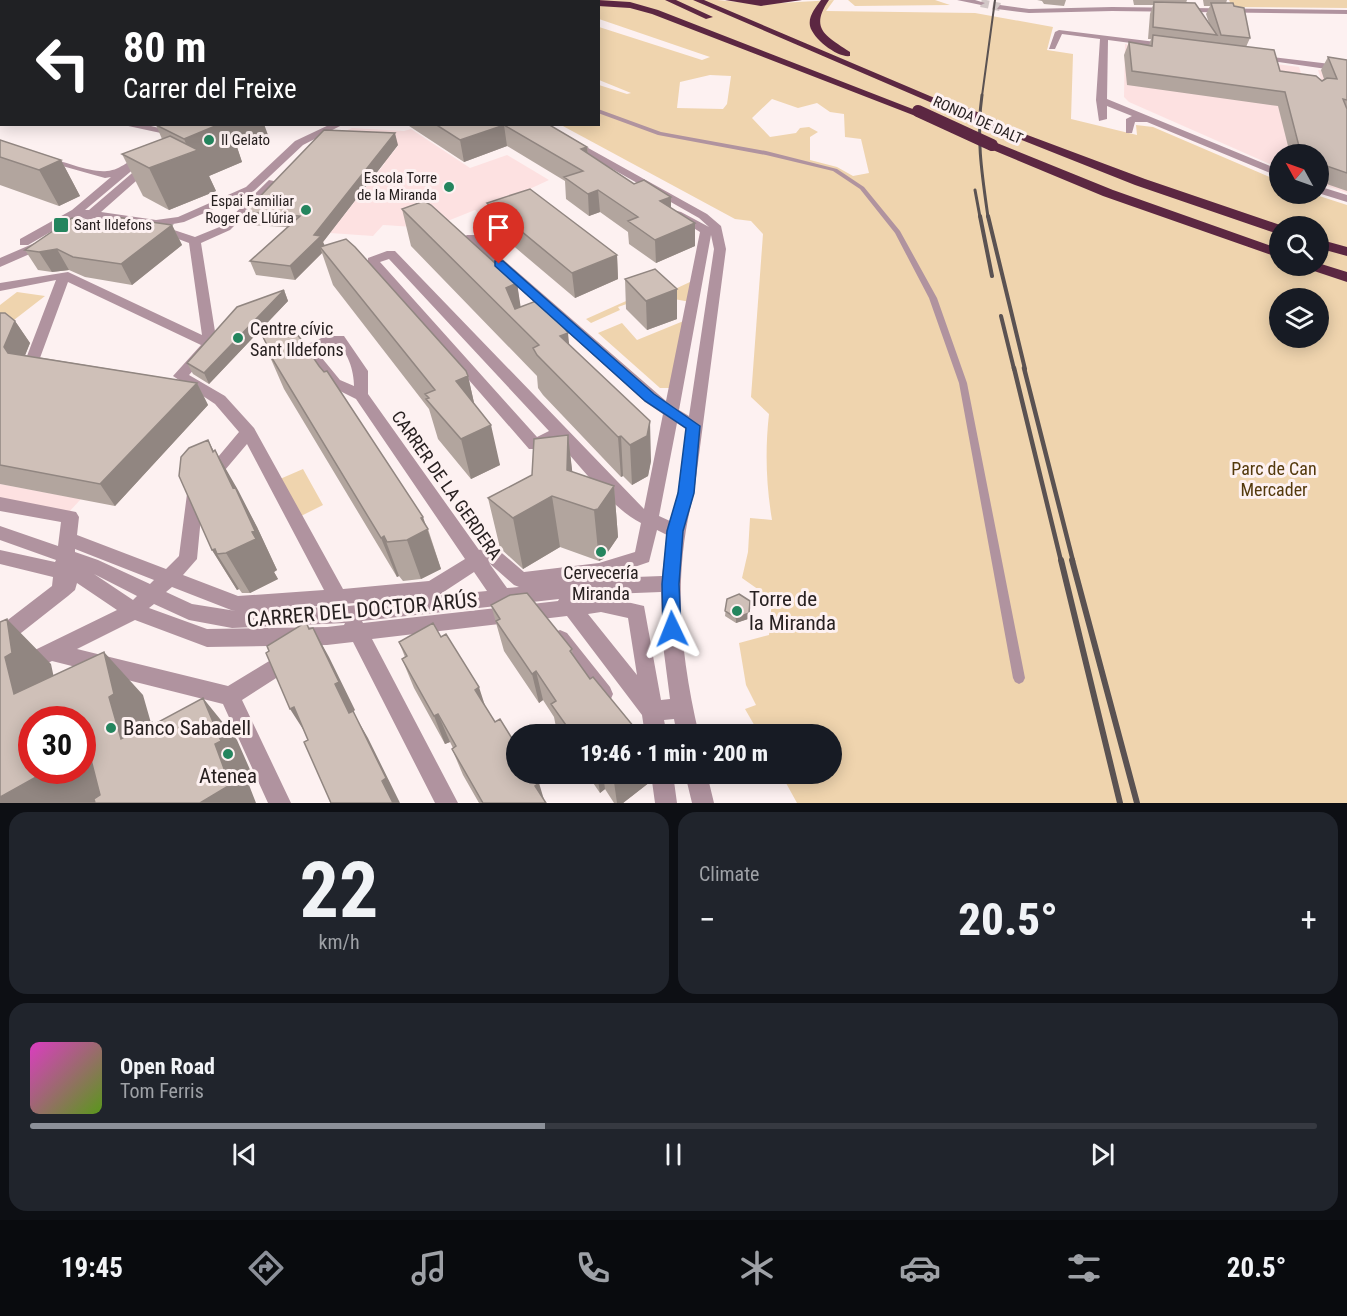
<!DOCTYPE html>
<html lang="en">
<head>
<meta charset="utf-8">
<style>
  :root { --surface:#171b24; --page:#20242c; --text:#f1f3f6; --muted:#9ea1a6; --line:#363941; --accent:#8c9099 }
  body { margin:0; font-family:"Roboto Condensed",sans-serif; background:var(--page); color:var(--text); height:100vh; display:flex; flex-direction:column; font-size:22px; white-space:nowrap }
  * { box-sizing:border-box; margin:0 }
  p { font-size:20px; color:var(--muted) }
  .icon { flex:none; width:33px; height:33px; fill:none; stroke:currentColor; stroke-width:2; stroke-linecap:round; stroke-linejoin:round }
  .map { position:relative; height:803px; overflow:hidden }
  .drawer { display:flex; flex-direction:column; gap:9px; padding:9px; background:#0d0f14; flex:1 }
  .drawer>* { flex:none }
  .hud { position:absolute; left:0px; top:0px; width:600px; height:126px; box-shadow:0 3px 15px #0003; background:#202124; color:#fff; overflow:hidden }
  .needle { width:39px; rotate:310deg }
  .fabs { position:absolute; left:1269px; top:144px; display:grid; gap:12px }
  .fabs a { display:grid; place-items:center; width:60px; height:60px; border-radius:50%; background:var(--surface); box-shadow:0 3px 15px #0003; font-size:30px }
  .speed { position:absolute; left:18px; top:706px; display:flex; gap:12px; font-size:30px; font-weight:700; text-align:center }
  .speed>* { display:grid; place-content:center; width:78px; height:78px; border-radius:50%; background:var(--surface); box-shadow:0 3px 15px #0003; line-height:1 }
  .speed .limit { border:9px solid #d22; background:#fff; color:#111 }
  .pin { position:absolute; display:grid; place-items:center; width:51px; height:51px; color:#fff; margin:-62px -26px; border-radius:50% 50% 50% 0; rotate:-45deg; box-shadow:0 0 6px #0007 }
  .pin .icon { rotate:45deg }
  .me { position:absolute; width:66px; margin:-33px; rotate:358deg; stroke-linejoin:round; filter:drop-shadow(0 0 4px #0008) }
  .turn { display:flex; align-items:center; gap:21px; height:126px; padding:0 24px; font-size:27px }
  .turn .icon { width:78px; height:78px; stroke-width:2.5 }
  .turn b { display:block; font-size:42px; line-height:51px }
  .big { font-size:45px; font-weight:800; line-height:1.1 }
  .drawer .tile { flex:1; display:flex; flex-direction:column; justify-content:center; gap:9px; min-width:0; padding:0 21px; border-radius:18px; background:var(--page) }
  .drawer .dial { align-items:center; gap:0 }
  .dial b { font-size:78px; line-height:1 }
  .song { display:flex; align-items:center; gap:18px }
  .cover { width:72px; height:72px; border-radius:9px; background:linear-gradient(135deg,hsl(310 70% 55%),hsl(90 70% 35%)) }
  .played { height:6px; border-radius:3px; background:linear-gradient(90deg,var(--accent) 40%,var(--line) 40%) }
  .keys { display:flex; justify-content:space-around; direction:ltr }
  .heat { display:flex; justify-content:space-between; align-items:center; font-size:33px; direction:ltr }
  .drawer .tiles { flex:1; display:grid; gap:9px; grid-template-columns:1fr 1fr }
  .tile:last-child { grid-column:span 2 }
  .trip { position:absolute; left:506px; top:724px; width:336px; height:60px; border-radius:30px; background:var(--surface); box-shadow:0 3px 15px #0003; font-weight:800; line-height:60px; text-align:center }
  .dock { display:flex; height:96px; justify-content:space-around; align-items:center; background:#090b0e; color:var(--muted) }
  .dock .icon { width:42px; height:42px }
  .dock .active { color:var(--accent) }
  .dock b { font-size:27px; color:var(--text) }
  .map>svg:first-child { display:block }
  .built { fill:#fde1e1 }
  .green { fill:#efd4ae; fill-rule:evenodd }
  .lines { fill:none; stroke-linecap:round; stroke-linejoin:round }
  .street-tunnel { stroke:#d2c7c7; stroke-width:8; stroke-dasharray:8 4; stroke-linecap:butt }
  .lane { fill:#b0939f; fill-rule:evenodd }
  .street { fill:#b0939f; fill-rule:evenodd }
  .secondary { fill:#8d6577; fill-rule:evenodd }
  .highway { fill:#5c2742; fill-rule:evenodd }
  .rail-far4 { stroke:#5a5252; stroke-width:2 }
  .rail-far3 { stroke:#5a5252; stroke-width:3 }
  .rail-far2 { stroke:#5a5252; stroke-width:4 }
  .rail-far1 { stroke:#5a5252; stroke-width:4.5 }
  .rail { stroke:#5a5252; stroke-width:6 }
  .highway-bridge { stroke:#5c2742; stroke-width:12 }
  .wall { fill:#b2a59e }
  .shaded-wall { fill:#918681 }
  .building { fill:#cfc0b8; stroke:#918681; stroke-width:1.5 }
  .route { fill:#1a73e8; stroke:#114b97; stroke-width:1.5 }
  .poi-dot { fill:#24855e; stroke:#fdf1f1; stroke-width:2 }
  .labels { text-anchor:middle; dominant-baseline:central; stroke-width:6; stroke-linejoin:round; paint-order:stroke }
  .far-street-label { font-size:15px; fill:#282121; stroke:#fdf1f1 }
  .far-poi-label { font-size:15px; fill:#282121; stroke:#fdf1f1; text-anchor:start }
  .poi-label { font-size:18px; fill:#282121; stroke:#fdf1f1; text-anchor:start }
  .park-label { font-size:18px; fill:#53390c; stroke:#fdf1f1 }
  .street-label { font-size:18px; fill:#282121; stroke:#fdf1f1 }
  .near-poi-label { font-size:21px; fill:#282121; stroke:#fdf1f1; text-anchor:start }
  .near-street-label { font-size:21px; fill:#282121; stroke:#fdf1f1 }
</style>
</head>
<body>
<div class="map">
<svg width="1347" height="803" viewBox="0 0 1347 803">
  <rect width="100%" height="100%" fill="#fdf1f1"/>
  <path class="built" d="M1125 44 1299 67 1306 88 1325 91 1318 70 1347 74V193L1319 183 1318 154H1280L1279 168 1129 102 1124 97Z
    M352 128 404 131 411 129 470 168 507 155 549 180 478 213 475 210 430 228 383 225 373 236 330 233 385 163 372 156 389 157 398 146 331 138Z
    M0 484 81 499 68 513 0 500Z"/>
  <path class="green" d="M573 0H717L761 4 834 0 826 11 975 13 1053 27 1047 50 1073 54 1071 119 1137 135 1136 125 1153 127 1279 181 1280 194H1313L1347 205V803H797L781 774H831V735H760L745 709 756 705 746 685 739 643 769 635 772 599 742 578 748 552 750 518 772 520C766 484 765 450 769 414L751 397 763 234 751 221 735 219 561 125 598 124 599 85 627 94 631 93 599 80V27L702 60 710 57 599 19 598 2 563 1ZM710 75 731 76 727 104 723 109 677 108 680 82ZM772 99 798 108 817 103 830 112 844 114 845 137 861 139 869 173 853 176 837 167 810 160V137L818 132 809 127 800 128 796 133 770 137 752 118ZM1280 226H1318V266H1280ZM1280 298H1318V338H1280Z
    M848 0H935L950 5 855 6Z
    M1229 0H1347V8L1232 7Z
    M690 282V302L653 295 618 307 620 310 591 323 586 319 635 297 675 289Z
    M17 292 45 296 14 320 0 318V305Z
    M686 320 672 388H660L598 333 622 323 637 340Z
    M303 469 323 505 299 517 280 479Z"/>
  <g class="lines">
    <path class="street-tunnel" d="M981 3 1000 7"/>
    <path class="lane" d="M598 109 661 132 766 151 837 169 864 187 900 231 937 298 967 383 1025 678 1023 682 1019 684 1015 682 1013 678 959 383 929 298 895 233 860 189 833 171 766 155 658 135 598 113Z"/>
    <path class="street" d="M235 0 247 2H236Z
      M269 0H278L279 2H270Z
      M304 0H323L325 2H305Z
      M355 0H363L354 2Z
      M957 0H975L985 3 981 5Z
      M1000 5 1029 9 1112 7 1347 10V14L1112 11 1029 13 997 9Z
      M1059 30 1172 44V48H1169L1108 40 1107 99 1280 170V177L1147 122H1135L1132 133H1126V119L1132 116 1107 106V119L1099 121 1096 100 1100 39 1062 34 1055 49H1049L1055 32Z
      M1255 55 1347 66V72L1258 59H1255Z
      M119 124H143L175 132 170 135Z
      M331 124H344L303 145 254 191 184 222 162 226 195 237 222 226 269 180 278 182 230 230 201 243 217 344 189 375 225 396 254 428 343 589 429 581 465 559 356 399 330 386 303 352 308 344 326 336H344L368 371V394L479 550 490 546 496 548 524 572 599 563 635 552 641 523C611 508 580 465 557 441L541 449H529L368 264V258L387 251H395L644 509 663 414 645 402 481 254C466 260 460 257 449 244L467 235H475L666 401 700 232 671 214 677 211 681 212 709 227 699 218 533 124H545L707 214 721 226 726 249 694 493C672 575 680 653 699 735H677L674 719 664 720 667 735H645L642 715 567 616 372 639 458 803H435L353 642 327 645 207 647 135 620 77 649 228 686 284 652 291 649 298 652 301 658 298 664 242 700 291 803H268L223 704 52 661 0 686V667L117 610 77 583 75 590 68 596 7 644 0 647V626L52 586 53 577 0 564V550L55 562 56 560 0 540V526L58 546 61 522 0 511V497L76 512 79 517 77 535 166 569 179 556 187 494 239 432 215 404 173 376 201 345 68 282 37 366 43 370 36 375 24 372 22 369 56 280 0 291V283L68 272 202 335 189 243 154 230V226L94 218 88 220 78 216 28 245H20V239L72 210 111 177 105 178 41 160 46 157C63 161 91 173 107 171 123 170 131 156 142 158V162L85 210H89L145 162H153V166L101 212 156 220 178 217 246 187 295 141ZM711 235 714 249 689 416 679 410ZM469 243 475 248 469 250 463 245ZM389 259 549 431 537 437 380 262ZM333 343C348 348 354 372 354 386L340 380 317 352ZM677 423 687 430 678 493 670 521 659 516ZM247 444 324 590 238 596 183 575 197 559 203 496ZM657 530 667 535 662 576 609 578 608 576 649 562ZM75 549 154 580 150 584 98 560 75 552ZM489 563 514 585 519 587 507 588ZM474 572 487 591 434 596 439 595ZM94 574 137 596 133 600ZM172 587 231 610 236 611 192 604 166 592ZM661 592 663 645 670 699 661 700 644 606 610 598V594ZM591 595V597L576 599 575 597ZM416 598 349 606 282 609ZM559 599 558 601 363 623 362 621ZM154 604 189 620 232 628 345 623 344 625 327 627 207 629 149 608ZM601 612 628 618 637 675 588 614Z
      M1318 186 1347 195V202L1318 193Z
      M44 239 50 243 48 246 0 267V258Z
      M560 630 567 633 610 687 613 694 610 701 603 704 596 701 553 645 550 639 553 633Z
      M651 774H673L677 803H655Z
      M685 774H707L714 803H692Z"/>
    <path class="secondary" d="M516 0H533L532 2Z
      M539 0H555L554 2Z"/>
    <path class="highway" d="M479 0H492L477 2Z
      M598 0 630 2 658 10 941 120 931 122 652 14 630 8 598 6V2H595Z
      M665 0H676L713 17 706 19Z
      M693 0H704L970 113 960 115Z
      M725 0H802L761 6Z
      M821 0H829C809 29 826 36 850 52V56C838 58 813 39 810 26 808 16 816 7 821 0Z
      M998 124 1145 179 1283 226H1280V234L1275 233 1135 185 994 129V125Z
      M992 141 1113 190 1280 249V258L1103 196 988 148V142Z
      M1318 239 1347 247V256L1318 248Z
      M1318 263 1347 272V282L1308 269 1306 266H1318Z"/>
    <path class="rail-far4" d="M982 96 995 0"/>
    <path class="rail-far3" d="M982 95C976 137 982 175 988 217
      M975 190 980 217"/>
    <path class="rail-far2" d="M980 216 992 276
      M988 216 1025 369
      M1001 316 1014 369"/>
    <path class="rail-far1" d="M1014 368 1061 561
      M1024 368 1073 561"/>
    <path class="rail" d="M1061 560 1120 803
      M1072 560 1137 803"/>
    <path class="highway-bridge" d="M918 111 992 145
      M964 113 998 127"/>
  </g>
  <path class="wall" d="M1037 0H1066L1064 6 1044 4 1042 1Z
    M1133 0H1187L1186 3 1209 23 1206 14 1210 6H1204L1203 0H1227L1226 3 1250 38 1246 47 1280 71 1322 81 1324 79 1321 70 1328 57 1347 60V191L1318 181V154H1290L1278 106 1127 85 1124 55 1129 42 1149 45 1151 39H1148L1150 14 1153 5H1134Z
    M0 11H2V94H0Z
    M406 124H548L587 147 588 153 634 184 671 197V208L695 246 656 263 629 244 628 232 600 212 589 216 566 199 565 181 507 146 464 162Z
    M156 125 268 135 237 147 242 162 209 176 216 191 169 210 143 196 122 154 162 139Z
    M0 140 61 160 80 196 59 206 0 185Z
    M398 145 323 242 325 246 468 376 474 403 500 465 471 479 438 439 429 409 333 285 322 253 295 280 256 275 250 261 287 227 250 225 245 212Z
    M487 203 617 255 618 279 575 298 491 227Z
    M402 209 517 283 520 307 569 345 651 461 648 476 632 485 623 476 621 477 543 395 538 388 537 376 411 246Z
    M107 223 172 225 182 245 132 285 85 277 69 270 52 272 38 270 25 250Z
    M625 279 677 289V319L647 330 626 309Z
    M284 290 288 301 209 384 193 374 187 363Z
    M0 313 15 321 30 343 25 355 197 383 208 405 115 506 0 484Z
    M263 337 319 366 428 529 441 569 421 579 403 581 399 576 397 577 284 389 267 350 268 349Z
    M568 435 572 472 614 486 618 537 603 559 599 561 560 547 523 569 500 548 488 498 532 475Z
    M215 450 257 527 277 570 274 572 278 579 250 593H242L239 589 237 590 212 550 213 451Z
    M727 599 748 619 736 623 725 616Z
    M491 605 572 649 573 655 590 679 639 733V735H560L557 732 554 717 543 700 539 703 504 651Z
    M399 642 485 707 546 803H479L463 775 452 749 453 748 450 742 445 744 414 688 402 659 405 657Z
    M587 774H649L650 782 623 803H614L605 789 600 793Z"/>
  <path class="shaded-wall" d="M130 0H162L163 2H127Z
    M168 0H187V2H167Z
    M400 0H440L433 2H400Z
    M218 124H264L268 135 237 147 242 162 209 176 216 191 169 210 149 168 190 153 184 139Z
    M504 125 507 146 464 162 460 140Z
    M395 133 398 145 323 242 326 249 320 247 322 253 295 280 290 266Z
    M587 147 589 169 581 149Z
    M61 160 80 196 59 206 39 170Z
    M598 190 600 212 589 216 588 194Z
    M671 197V219L660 201Z
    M695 223V246L656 263 655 240Z
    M172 225 182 245 132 285 121 264Z
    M57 249 69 270 52 272 39 252Z
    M617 255 618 279 575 298 572 273Z
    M517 283 523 322 518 324 506 288Z
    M677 289V319L647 330 646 301Z
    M284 290 288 301 209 384 204 373Z
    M15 321 30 343 20 368 24 374 4 347Z
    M568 333 572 372 560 336Z
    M468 376 477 416 456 381Z
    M197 383 208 405 115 506 100 484Z
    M650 421 651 461 648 476 632 485 630 445Z
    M491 425 500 465 471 479 461 439Z
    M568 435 574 486 567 470Z
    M621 436 623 476 621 477 618 437Z
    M208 440 227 476 215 450 238 490 257 527 277 570 274 572 278 579 250 593 226 553Z
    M614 486 618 537 603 559 599 561 594 510Z
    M552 496 560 547 523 569 513 518Z
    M423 517 441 569 421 579 407 540 421 518Z
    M384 536 399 576 397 577 381 538Z
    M215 549 217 554 239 589 237 590 212 550Z
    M749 613 748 619 736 623V618Z
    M7 619 51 664 58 697 14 694 5 657Z
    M313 628 329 657 355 710 353 712 368 738 400 803H393L335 684Z
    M104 652 143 695 155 737 121 739 109 697Z
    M536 671 543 700 539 703 532 674Z
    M479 687 488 715 475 690Z
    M203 698 237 740 255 781 249 785 256 803H200L215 744Z
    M294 707 308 737 290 709Z
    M438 714 450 742 445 744 434 716Z
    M88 748 107 803H0V797L47 771H82V751Z
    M597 774H603L605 789 600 793Z
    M625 774H649L650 782 623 803H617L614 782Z
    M539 783 545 803 535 786Z"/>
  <path class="building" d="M83 0H130L127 2H82Z
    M153 0H168L167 2H153Z
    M1154 2 1195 3 1217 35 1153 27Z
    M1211 3H1233L1234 6 1244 8 1250 38 1221 35Z
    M0 11H2V69H0Z
    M1153 35 1274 50 1280 71 1316 76 1322 81 1327 78 1337 79 1328 57 1347 60V100L1343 99 1347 109V173L1318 163V154H1301L1285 92 1132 71 1129 42 1152 46Z
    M158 124H220L184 139 156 125Z
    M435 124H548L587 147 581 149 634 184 644 180 671 197 660 201 695 223 655 240 628 221 638 217 598 190 588 194 564 177 583 171 504 125 460 140Z
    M324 130 395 133 314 235 321 236 290 266 250 261 300 216 245 212Z
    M170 136 198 150 149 168 122 154Z
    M0 140 61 160 39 170 0 157Z
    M530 189 617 255 572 273 487 203Z
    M424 201 431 205 517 283 506 288 515 309 536 301 563 326 568 333 560 336 650 421 647 436 630 445 621 436 618 437 537 355 533 348 539 345 402 209Z
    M116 217 172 225 121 264 73 257 57 249 39 252 25 250 72 218 107 223Z
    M346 239 355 247 466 371 468 376 456 381 491 425 461 439 426 399 429 398 425 394 435 390 320 247Z
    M655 269 677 289 646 301 625 279Z
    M284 290 204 373 187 363 237 307Z
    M0 313H5L15 321 4 347 8 353 197 383 100 484 0 465Z
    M291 327 300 338 319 366 324 372 327 371 423 517 421 518 428 529 407 540 387 542 384 536 381 538 267 350 269 349 263 337Z
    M568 435 567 470 614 486 598 509 594 510 552 496 513 518 488 498 532 475 534 439Z
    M208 440 213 452 215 450 233 488 235 487 255 531 252 532 256 539 226 553 217 554 215 549 212 550 179 476 181 457 189 448Z
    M527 593 572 649 570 651 590 679 593 677 639 733 636 735H573L551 704 556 701 536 671 532 674 496 621 500 619 491 605 510 595Z
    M739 594 750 601 749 613 736 618 725 611 727 599Z
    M7 619 12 653 5 657 14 694 104 652 114 694 109 697 121 739 152 722 153 725 203 698 221 741 215 744 230 785 200 803H95L94 799 100 795 88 748 82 751V720H32V771H47L0 797V622Z
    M306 622 309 629 313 628 339 682 335 684 349 713 353 711 386 778 382 781 393 803H331L304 742 308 740 294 707 290 709 266 653 269 651 267 646Z
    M433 623 441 637 446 634 479 687 475 690 495 722 500 719 516 745V774H534L539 783 535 786 546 803H483L452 749 456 746 438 714 434 716 402 659 407 656 399 642Z
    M609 774H625L614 782Z"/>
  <path class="route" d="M495 261H503L654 394 700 426 694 493 683 531 679 584 681 629 679 634 672 637 666 634 663 629 662 584 667 531 678 493 686 428 645 401 495 266Z"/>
  <g class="poi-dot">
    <circle cx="209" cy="140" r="6"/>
    <circle cx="449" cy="187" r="6"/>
    <circle cx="306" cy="210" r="6"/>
    <rect x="53" y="217" width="16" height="16" rx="3"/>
    <circle cx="238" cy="338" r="6"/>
    <circle cx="601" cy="552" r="6"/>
    <circle cx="737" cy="611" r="6"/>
    <circle cx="111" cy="728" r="6"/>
    <circle cx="228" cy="754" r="6"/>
  </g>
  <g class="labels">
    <g class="far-street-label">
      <text transform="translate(978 120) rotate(24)">RONDA DE DALT</text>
    </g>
    <g class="far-poi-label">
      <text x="221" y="140">Il Gelato</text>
      <text x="437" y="178" text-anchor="end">Escola Torre<tspan x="437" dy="17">de la Miranda</tspan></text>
      <text x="294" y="201" text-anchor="end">Espai Familiar<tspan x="294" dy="17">Roger de Llúria</tspan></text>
      <text x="74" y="225">Sant Ildefons</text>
    </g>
    <g class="poi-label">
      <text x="250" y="328">Centre cívic<tspan x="250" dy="21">Sant Ildefons</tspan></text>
      <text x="601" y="572" text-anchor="middle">Cervecería<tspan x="601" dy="21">Miranda</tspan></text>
    </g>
    <g class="park-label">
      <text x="1274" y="468">Parc de Can<tspan x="1274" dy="21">Mercader</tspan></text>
    </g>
    <g class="street-label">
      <text transform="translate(447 485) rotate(55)">CARRER DE LA GERDERA</text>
    </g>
    <g class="near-poi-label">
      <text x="749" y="599">Torre de<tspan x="749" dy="24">la Miranda</tspan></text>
      <text x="123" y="728">Banco Sabadell</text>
      <text x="228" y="776" text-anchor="middle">Atenea</text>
    </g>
    <g class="near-street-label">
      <text transform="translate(362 610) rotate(-5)">CARRER DEL DOCTOR ARÚS</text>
    </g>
  </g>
</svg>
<div class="fabs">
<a><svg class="needle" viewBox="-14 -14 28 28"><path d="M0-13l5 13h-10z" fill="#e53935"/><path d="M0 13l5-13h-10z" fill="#9ea1a6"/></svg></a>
<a><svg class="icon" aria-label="search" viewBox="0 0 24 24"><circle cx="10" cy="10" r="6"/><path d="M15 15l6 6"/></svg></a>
<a><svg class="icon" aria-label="layers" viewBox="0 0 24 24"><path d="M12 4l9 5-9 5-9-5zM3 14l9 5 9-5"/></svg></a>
</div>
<div class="speed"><div class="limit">30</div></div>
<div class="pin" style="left:499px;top:264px;background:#d93025"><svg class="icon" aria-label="arrive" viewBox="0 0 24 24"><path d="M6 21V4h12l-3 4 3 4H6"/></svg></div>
<svg class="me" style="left:672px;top:629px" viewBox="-20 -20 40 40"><path d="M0-17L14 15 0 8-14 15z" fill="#1a73e8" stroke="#fff" stroke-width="4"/></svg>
<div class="trip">19:46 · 1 min · 200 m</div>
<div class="hud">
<div class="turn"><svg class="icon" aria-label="left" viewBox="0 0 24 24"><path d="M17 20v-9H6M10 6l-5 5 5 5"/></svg><div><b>80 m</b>Carrer del Freixe</div></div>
</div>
</div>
<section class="drawer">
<div class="tiles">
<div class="tile dial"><b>22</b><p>km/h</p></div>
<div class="tile"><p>Climate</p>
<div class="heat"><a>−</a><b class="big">20.5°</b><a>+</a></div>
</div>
<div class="tile">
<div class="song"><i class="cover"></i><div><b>Open Road</b><p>Tom Ferris</p></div></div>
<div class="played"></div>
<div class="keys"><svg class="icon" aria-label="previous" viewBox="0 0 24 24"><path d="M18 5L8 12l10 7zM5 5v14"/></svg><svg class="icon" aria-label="pause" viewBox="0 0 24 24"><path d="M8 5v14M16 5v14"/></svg><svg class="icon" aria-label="next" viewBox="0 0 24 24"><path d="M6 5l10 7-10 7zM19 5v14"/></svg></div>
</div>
</div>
</section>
<nav class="dock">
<b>19:45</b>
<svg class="icon active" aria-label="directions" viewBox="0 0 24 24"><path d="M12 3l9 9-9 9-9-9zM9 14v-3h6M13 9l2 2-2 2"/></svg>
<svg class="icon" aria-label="music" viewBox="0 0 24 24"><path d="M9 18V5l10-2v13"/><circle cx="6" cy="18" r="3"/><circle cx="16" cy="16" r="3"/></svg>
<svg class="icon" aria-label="phone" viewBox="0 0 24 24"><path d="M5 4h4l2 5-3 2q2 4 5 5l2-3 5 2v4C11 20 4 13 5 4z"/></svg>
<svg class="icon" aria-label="climate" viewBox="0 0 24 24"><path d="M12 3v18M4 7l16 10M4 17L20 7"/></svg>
<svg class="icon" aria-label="car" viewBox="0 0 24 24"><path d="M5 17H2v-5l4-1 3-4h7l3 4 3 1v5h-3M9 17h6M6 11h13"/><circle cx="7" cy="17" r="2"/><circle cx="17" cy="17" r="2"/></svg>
<svg class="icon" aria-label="filters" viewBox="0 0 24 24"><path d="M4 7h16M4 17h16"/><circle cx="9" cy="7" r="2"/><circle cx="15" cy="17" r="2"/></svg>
<b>20.5°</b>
</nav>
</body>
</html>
